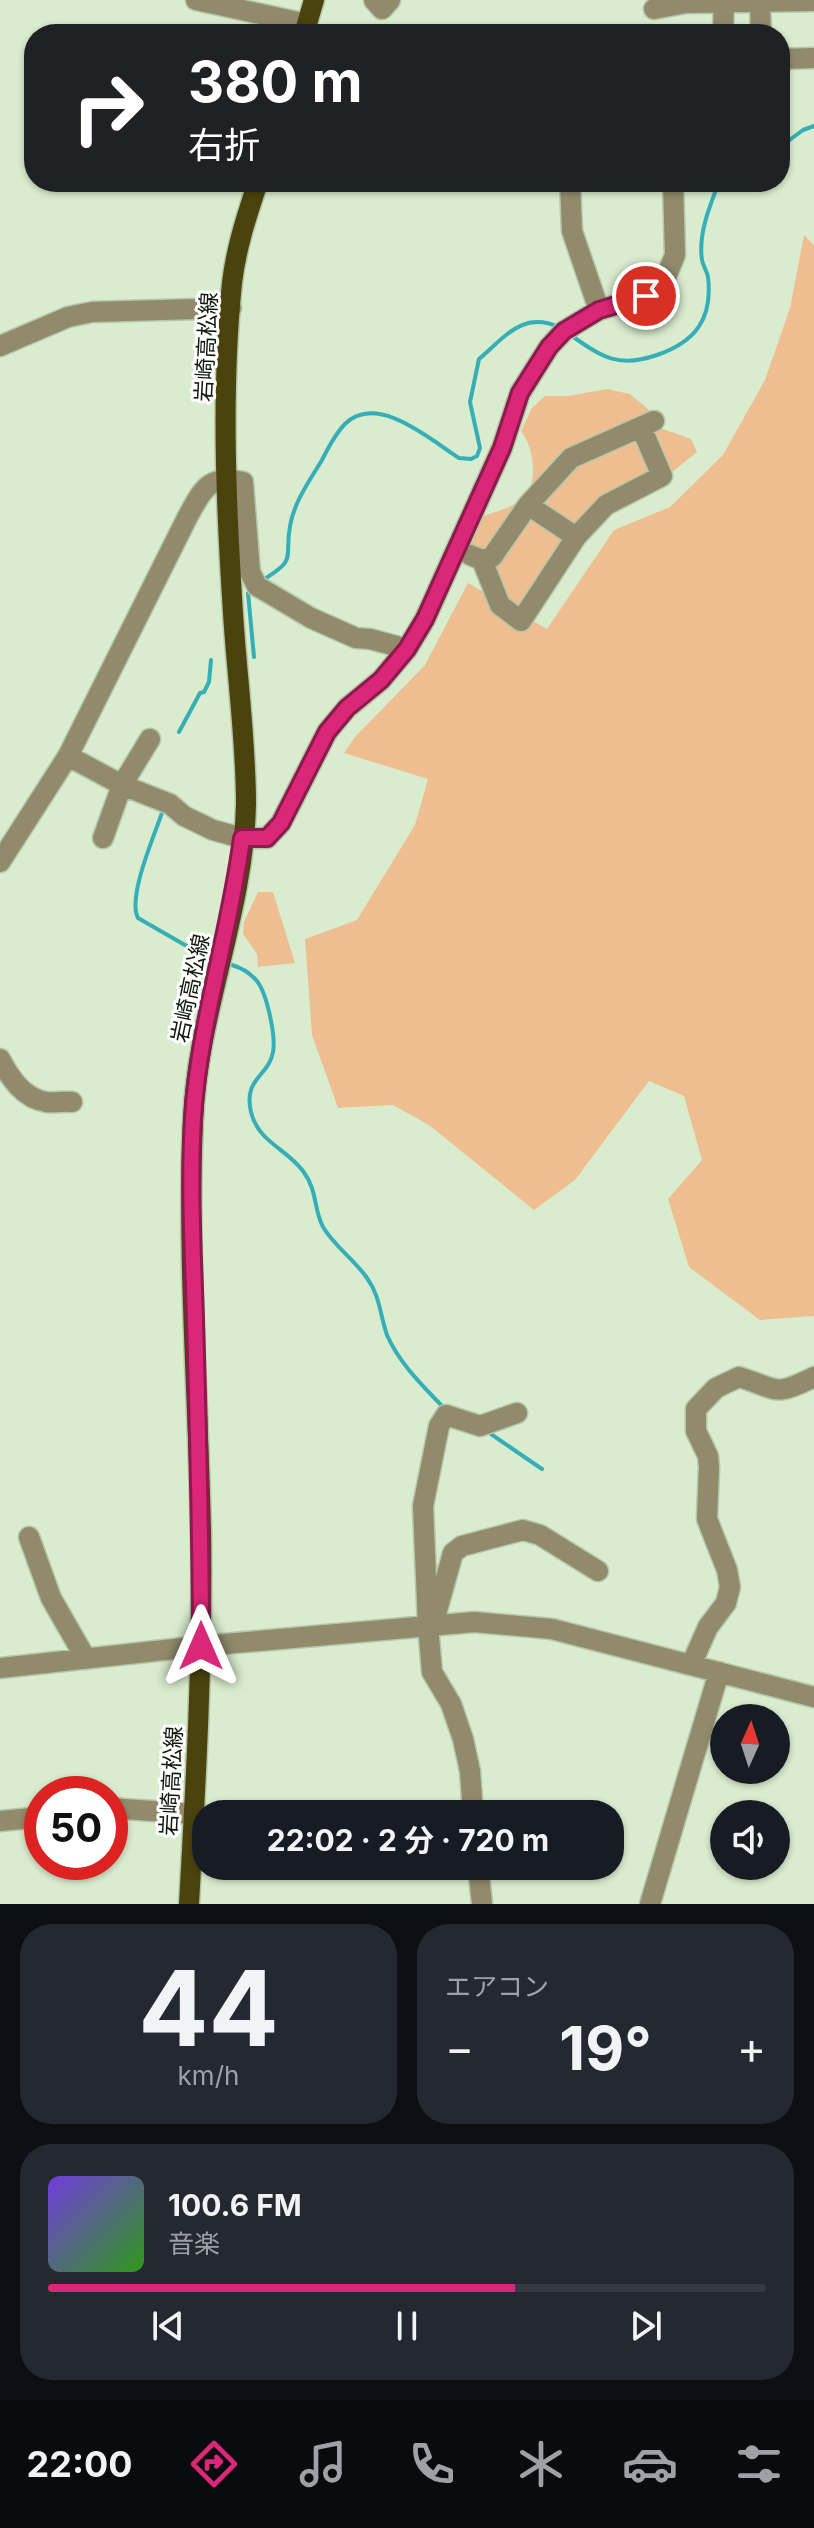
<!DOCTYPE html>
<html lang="ja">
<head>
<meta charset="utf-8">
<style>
  :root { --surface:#171b24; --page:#242831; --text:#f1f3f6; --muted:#9ea1a6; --line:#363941; --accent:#db2777 }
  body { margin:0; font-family:Inter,"Noto Sans JP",sans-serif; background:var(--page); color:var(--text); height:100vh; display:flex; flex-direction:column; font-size:30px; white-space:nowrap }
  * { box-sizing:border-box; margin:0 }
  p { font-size:26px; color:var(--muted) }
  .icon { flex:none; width:44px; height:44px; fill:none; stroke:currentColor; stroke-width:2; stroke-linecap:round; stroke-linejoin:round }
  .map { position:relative; height:1904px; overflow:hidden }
  .details { display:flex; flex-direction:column; gap:20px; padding:20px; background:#0d0f14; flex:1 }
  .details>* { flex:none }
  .top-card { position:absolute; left:24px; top:24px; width:766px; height:168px; border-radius:32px; box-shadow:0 2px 6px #0004; background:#202124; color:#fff; overflow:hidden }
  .needle { width:52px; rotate:3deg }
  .fabs { position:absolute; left:710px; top:1704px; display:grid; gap:16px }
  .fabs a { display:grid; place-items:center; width:80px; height:80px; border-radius:50%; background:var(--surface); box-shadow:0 2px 6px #0004; font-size:40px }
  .speed { position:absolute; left:24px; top:1776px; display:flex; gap:16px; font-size:40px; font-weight:700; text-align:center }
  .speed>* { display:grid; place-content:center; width:104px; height:104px; border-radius:50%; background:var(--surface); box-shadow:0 2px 6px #0004; line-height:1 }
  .speed .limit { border:12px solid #d22; background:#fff; color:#111 }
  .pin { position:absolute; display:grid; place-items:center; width:68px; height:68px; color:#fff; margin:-34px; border:4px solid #fff; border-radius:50%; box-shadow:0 2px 8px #0007 }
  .me { position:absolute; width:88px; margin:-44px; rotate:0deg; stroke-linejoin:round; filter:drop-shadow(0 0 6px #0008) }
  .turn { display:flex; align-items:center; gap:28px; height:168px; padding:0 32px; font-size:36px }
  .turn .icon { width:104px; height:104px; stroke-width:2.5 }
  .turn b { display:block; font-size:56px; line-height:68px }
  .big { font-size:60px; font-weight:700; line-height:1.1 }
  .details .tile { flex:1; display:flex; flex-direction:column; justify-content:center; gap:12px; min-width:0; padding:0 28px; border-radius:32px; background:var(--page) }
  .details .dial { align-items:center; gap:0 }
  .dial b { font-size:104px; line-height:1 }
  .song { display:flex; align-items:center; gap:24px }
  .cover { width:96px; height:96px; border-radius:12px; background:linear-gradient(135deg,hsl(260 70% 55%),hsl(110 70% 35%)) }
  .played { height:8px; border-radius:4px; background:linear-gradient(90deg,var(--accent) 65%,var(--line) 65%) }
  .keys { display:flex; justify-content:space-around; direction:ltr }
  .heat { display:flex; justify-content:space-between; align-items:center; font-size:44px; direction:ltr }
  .details .tiles { flex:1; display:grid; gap:20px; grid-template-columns:1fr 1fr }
  .tile:last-child { grid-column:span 2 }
  .trip { position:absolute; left:192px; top:1800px; width:432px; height:80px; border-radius:32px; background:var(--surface); box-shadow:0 2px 6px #0004; font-weight:700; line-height:80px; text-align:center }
  .menu { display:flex; height:128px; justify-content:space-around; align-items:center; background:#090b0e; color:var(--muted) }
  .menu .icon { width:56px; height:56px }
  .menu .selected { color:var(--accent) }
  .menu b { font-size:36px; color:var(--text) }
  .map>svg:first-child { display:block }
  .green { fill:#eebe91 }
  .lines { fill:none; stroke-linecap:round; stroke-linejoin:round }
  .stream { stroke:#36aeb8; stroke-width:4 }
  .minor-casing { stroke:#b5c6ab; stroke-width:23 }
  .major-casing { stroke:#b5c6ab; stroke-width:23 }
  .minor { stroke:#918b6b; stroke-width:20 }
  .major { stroke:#4b430e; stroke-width:20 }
  .route-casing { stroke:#8e194d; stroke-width:20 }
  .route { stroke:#db2777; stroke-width:14 }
  .labels { text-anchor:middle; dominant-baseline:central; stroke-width:6; stroke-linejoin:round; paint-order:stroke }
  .street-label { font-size:22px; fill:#11180d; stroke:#fff }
</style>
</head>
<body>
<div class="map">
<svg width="814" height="1904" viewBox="0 0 814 1904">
  <rect width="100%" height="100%" fill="#d9ecce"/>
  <path class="green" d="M804 235 814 245V1316L760 1320 689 1267 668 1199 702 1160 684 1096 649 1081 575 1180 534 1210 429 1125 393 1105 338 1108 312 1035 305 939 357 920 415 825 428 779 344 753 355 737 425 665 468 583 485 593 475 566 461 560 480 517C494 512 509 509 521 500 540 485 534 447 521 431L532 408 545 396H568L607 389 630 394 648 409 663 429 691 439 697 452 661 481 610 509 578 541 529 619 547 629 614 530 670 507 723 455 765 380 790 308Z
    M258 892H273L295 963 258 967 257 954 243 934 244 922Z"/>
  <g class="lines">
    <path class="stream" d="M780 147 803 130 814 126
      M572 336C603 358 619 368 657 355 695 342 713 319 708 277 707 271 703 266 702 260 698 234 710 205 719 182
      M263 580C298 558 284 560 290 526 294 502 310 480 322 460 328 448 336 433 345 424 377 392 431 440 459 458L471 459 477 456 480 448 470 402 479 359C506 336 523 311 559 327
      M253 590 248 593 254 657
      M179 732 200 693 204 692 209 682 211 660
      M163 810C155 834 127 897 138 918L204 956
      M232 965C242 968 250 973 257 981 267 994 276 1036 273 1052 269 1076 243 1078 251 1112 258 1142 287 1149 303 1171 318 1191 313 1208 323 1227 335 1247 354 1259 367 1278 380 1296 380 1315 387 1335 399 1363 423 1386 443 1407
      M488 1432 542 1469"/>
    <g class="minor-casing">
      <path id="minor" d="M196 0 307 24
        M374 0 382 9 390 0
        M760 3 761 34
        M654 9 686 3 814 1
        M723 34 724 0
        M780 59 814 58
        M570 182 572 231 599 310
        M0 346 68 317 92 312 231 308
        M528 505 576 537
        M470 555 482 560 492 557 528 505 571 458 654 421
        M482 560 500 605 521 621 576 537 606 505 662 476 641 427
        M68 756 122 785 170 804 184 816 213 830 242 838H267L281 823 327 732 347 708 381 680 407 649 425 619 502 448 520 393 549 347 564 331 599 310 646 296 664 282 675 255 673 182
        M103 838 122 785 150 739
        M0 862 68 756 188 516C203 489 209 474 243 482L250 572 257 586 311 618 356 638 370 639 407 649
        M0 1059C10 1078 23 1098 46 1102 54 1103 64 1101 72 1102
        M29 1537 51 1598 86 1659
        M434 1621 453 1553 462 1546 523 1530 540 1535 598 1571
        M691 1665 708 1627 726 1603 730 1587 727 1570 707 1519 709 1467 708 1456 696 1431V1409L716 1388 739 1377C779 1389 772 1398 814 1377
        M0 1668 201 1646 474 1622 552 1629 814 1697
        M110 1808 194 1814
        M473 1814 470 1771 463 1739 451 1704 432 1672 428 1625 423 1506 439 1426 446 1415 480 1426 517 1413
        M0 1821 42 1817
        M478 1866 482 1904
        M650 1904 719 1672"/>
    </g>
    <g class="major-casing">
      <path id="major" d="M304 34 314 0
        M189 1904C196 1779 203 1655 201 1530 198 1394 187 1257 193 1121 197 1014 244 912 246 804 246 740 237 677 233 613 226 505 221 391 232 283 236 248 247 215 258 182"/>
    </g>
    <use href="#minor" class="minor"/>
    <use href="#major" class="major"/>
  </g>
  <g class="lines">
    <g class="route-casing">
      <path id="route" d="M201 1646C201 1537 198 1428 195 1319 193 1252 189 1185 193 1118 199 1023 230 932 242 838H267L281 823 327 732 347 708 381 680 407 649 425 619 502 448 520 393 549 347 564 331 599 310 646 296"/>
    </g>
    <use href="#route" class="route"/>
  </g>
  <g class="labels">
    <g class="street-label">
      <text transform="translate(206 347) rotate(-87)">岩崎高松線</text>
      <text transform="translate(190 988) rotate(-78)">岩崎高松線</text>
      <text transform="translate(171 1781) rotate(-87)">岩崎高松線</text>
    </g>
  </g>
</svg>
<div class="fabs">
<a><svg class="needle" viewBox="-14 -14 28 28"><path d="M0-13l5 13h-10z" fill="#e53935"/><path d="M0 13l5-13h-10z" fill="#9ea1a6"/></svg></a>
<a><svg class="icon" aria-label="sound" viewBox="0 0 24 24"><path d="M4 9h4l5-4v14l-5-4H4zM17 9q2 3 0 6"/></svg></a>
</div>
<div class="speed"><div class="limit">50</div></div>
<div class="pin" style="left:646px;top:296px;background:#d93025"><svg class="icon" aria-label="arrive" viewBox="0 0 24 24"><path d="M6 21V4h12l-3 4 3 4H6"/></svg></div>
<svg class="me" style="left:201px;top:1646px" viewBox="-20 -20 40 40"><path d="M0-17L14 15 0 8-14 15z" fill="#db2777" stroke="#fff" stroke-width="4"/></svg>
<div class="trip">22:02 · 2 分 · 720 m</div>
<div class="top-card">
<div class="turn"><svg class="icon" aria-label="right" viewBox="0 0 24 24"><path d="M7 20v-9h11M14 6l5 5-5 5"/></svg><div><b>380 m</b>右折</div></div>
</div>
</div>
<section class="details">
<div class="tiles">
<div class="tile dial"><b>44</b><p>km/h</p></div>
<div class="tile"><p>エアコン</p>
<div class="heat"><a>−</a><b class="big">19°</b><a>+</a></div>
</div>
<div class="tile">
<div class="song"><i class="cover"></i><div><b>100.6 FM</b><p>音楽</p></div></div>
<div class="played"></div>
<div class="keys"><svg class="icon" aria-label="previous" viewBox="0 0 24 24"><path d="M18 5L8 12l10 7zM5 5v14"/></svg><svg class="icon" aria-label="pause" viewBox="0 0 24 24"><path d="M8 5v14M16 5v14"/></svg><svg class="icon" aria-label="next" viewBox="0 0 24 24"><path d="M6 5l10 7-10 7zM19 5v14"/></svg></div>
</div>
</div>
</section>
<nav class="menu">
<b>22:00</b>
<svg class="icon selected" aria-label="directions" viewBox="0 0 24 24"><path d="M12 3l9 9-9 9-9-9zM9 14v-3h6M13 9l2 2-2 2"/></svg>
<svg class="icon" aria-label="music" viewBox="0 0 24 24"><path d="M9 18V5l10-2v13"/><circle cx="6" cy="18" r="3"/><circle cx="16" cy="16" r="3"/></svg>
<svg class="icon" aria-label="phone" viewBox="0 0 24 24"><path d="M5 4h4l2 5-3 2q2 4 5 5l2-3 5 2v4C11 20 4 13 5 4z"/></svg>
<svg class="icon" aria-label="climate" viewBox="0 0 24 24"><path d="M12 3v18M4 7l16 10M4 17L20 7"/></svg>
<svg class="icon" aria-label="car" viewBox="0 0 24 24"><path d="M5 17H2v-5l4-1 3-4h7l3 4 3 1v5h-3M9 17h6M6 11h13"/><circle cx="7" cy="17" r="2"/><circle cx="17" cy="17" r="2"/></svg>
<svg class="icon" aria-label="filters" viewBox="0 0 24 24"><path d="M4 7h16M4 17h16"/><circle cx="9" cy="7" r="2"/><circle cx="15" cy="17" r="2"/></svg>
</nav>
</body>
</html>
